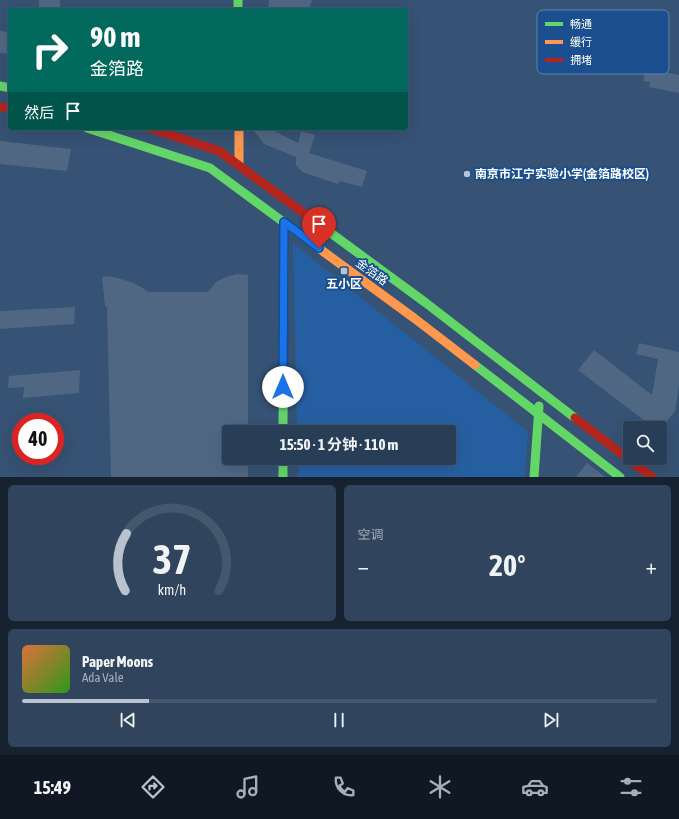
<!DOCTYPE html>
<html lang="zh">
<head>
<meta charset="utf-8">
<style>
  :root { --surface:#283e57; --page:#30455d; --text:#f1f3f6; --muted:#a5aeba; --line:#44576d; --accent:#b9c2ce }
  body { margin:0; font-family:"Asap Condensed","Noto Sans SC",sans-serif; background:var(--page); color:var(--text); height:100vh; display:flex; flex-direction:column; font-size:15px; white-space:nowrap }
  * { box-sizing:border-box; margin:0 }
  p { font-size:13px; color:var(--muted) }
  .icon { flex:none; width:22px; height:22px; fill:none; stroke:currentColor; stroke-width:2; stroke-linecap:round; stroke-linejoin:round }
  .map { position:relative; height:477px; overflow:hidden }
  .panel { display:flex; flex-direction:column; gap:8px; padding:8px; background:#162230; flex:1 }
  .panel>* { flex:none }
  .banner { position:absolute; left:8px; top:8px; width:400px; height:122px; border-radius:4px; box-shadow:0 4px 16px #0002,0 0 0 1px var(--line); background:#00695c; color:#fff; overflow:hidden }
  .controls { position:absolute; left:623px; top:421px; display:grid; gap:8px }
  .controls a { display:grid; place-items:center; width:44px; height:44px; border-radius:4px; background:var(--surface); box-shadow:0 4px 16px #0002,0 0 0 1px var(--line); font-size:20px }
  .speed { position:absolute; left:12px; top:413px; display:flex; gap:8px; font-size:20px; font-weight:700; text-align:center }
  .speed>* { display:grid; place-content:center; width:52px; height:52px; border-radius:50%; background:var(--surface); box-shadow:0 4px 16px #0002,0 0 0 1px var(--line); line-height:1 }
  .speed .limit { border:6px solid #d22; background:#fff; color:#111 }
  .pin { position:absolute; display:grid; place-items:center; width:34px; height:34px; color:#fff; margin:-41px -17px; border-radius:50% 50% 50% 0; rotate:-45deg; box-shadow:0 0 4px #0007 }
  .pin .icon { rotate:45deg }
  .me { position:absolute; width:44px; margin:-22px; rotate:0deg; stroke-linejoin:round; filter:drop-shadow(0 0 3px #0008) }
  .turn { display:flex; align-items:center; gap:14px; height:84px; padding:0 16px; font-size:18px }
  .turn .icon { width:52px; height:52px; stroke-width:2.5 }
  .turn b { display:block; font-size:28px; line-height:34px }
  .then { display:flex; align-items:center; height:38px; padding:0 16px; background:#0003; gap:8px; font-size:15px }
  .big { font-size:30px; font-weight:700; line-height:1.1 }
  .panel .tile { flex:1; display:flex; flex-direction:column; justify-content:center; gap:6px; min-width:0; padding:0 14px; border-radius:6px; background:var(--page) }
  .panel .dial { align-items:center; gap:0 }
  .dial svg { height:104px; overflow:visible; fill:none; stroke:var(--line); stroke-width:7; stroke-linecap:round; text-anchor:middle }
  .dial text { fill:var(--text); stroke:none }
  .song { display:flex; align-items:center; gap:12px }
  .cover { width:48px; height:48px; border-radius:6px; background:linear-gradient(135deg,hsl(20 70% 55%),hsl(110 70% 35%)) }
  .played { height:4px; border-radius:2px; background:linear-gradient(90deg,var(--accent) 20%,var(--line) 20%) }
  .keys { display:flex; justify-content:space-around; direction:ltr }
  .heat { display:flex; justify-content:space-between; align-items:center; font-size:22px; direction:ltr }
  .panel .tiles { flex:1; display:grid; gap:8px; grid-template-columns:1fr 1fr }
  .tile:last-child { grid-column:span 2 }
  .trip { position:absolute; left:222px; top:425px; width:234px; height:40px; border-radius:4px; background:var(--surface); box-shadow:0 4px 16px #0002,0 0 0 1px var(--line); font-weight:700; line-height:40px; text-align:center }
  .tab-bar { display:flex; height:64px; justify-content:space-around; align-items:center; background:#101923; color:var(--muted) }
  .tab-bar .icon { width:28px; height:28px }
  .tab-bar .current { color:var(--accent) }
  .tab-bar b { font-size:18px; color:var(--text) }
  .map>svg:first-child { display:block }
  .green { fill:#265fa1 }
  .building { fill:#506783 }
  .lines { fill:none; stroke-linecap:round; stroke-linejoin:round }
  .fast { stroke:#63d668; stroke-width:9 }
  .slow { stroke:#ff974d; stroke-width:9 }
  .jam { stroke:#b3261e; stroke-width:9 }
  .route-casing { stroke:#114b97; stroke-width:10 }
  .route { stroke:#1a73e8; stroke-width:7 }
  .poi-dot { fill:#b9c2ce; stroke:#1b4f8f; stroke-width:1.5 }
  .labels { text-anchor:middle; dominant-baseline:central; stroke-width:4; stroke-linejoin:round; paint-order:stroke }
  .poi-label { font-size:12px; font-weight:bold; fill:#fff; stroke:#1b4f8f; text-anchor:start }
  .street-label { font-size:12px; fill:#fff; stroke:#1b4f8f }
  .key { fill:#1b4f8f; stroke:#5f84b1; stroke-width:1 }
  .key-label { font-size:11px; fill:#fff }
</style>
</head>
<body>
<div class="map">
<svg width="679" height="477" viewBox="0 0 679 477">
  <rect width="100%" height="100%" fill="#365274"/>
  <path class="green" d="M293 243 528 432 525 477H298V458H449V432H297Z"/>
  <path class="building" d="M39 0H60V10H39Z
    M269 0H312L309 10H268Z
    M0 31 10 32V54L0 53Z
    M646 68 679 75V93L649 87 650 82 643 81Z
    M252 128H272L274 131 298 143 301 131 315 135 309 153 367 171 362 187 340 181 338 184 302 172 296 165V157L264 144Z
    M0 141 71 149 67 171 0 164Z
    M237 274 248 275V432H229V458H248V477H111L107 306H105L102 277 110 276 128 281 139 286 149 292H208L216 282 226 277Z
    M75 307 74 324 0 329V311Z
    M639 343 679 352V384L675 411 662 428H654L578 370 594 350 652 395 658 359 636 354Z
    M80 370 79 393 23 398 24 387 8 388 9 376Z
    M587 463 605 477H576Z"/>
  <g class="lines">
    <path class="fast" d="M238 0V10
      M0 86 10 88
      M87 128 210 168 324 252
      M324 228 426 303 575 418
      M475 365 620 477
      M283 432 284 222
      M283 458V477
      M534 477 539 406"/>
    <path class="slow" d="M239 128V165
      M324 252 414 318 475 365"/>
    <path class="jam" d="M0 107 10 108
      M149 128 219 151 324 228
      M575 418 652 477"/>
  </g>
  <g class="lines">
    <g class="route-casing">
      <path id="route" d="M283 387 284 222 319 248"/>
    </g>
    <use href="#route" class="route"/>
  </g>
  <g class="poi-dot">
    <circle cx="467" cy="174" r="4"/>
    <rect x="340" y="267" width="8" height="8" rx="2"/>
  </g>
  <g class="labels">
    <g class="poi-label">
      <text x="475" y="174">南京市江宁实验小学(金箔路校区)</text>
      <text x="344" y="284" text-anchor="middle">五小区</text>
    </g>
    <g class="street-label">
      <text transform="translate(372 272) rotate(36)">金箔路</text>
    </g>
  </g>
  <rect x="537" y="10" width="132" height="64" rx="6" class="key"/>
  <rect x="545" y="22" width="18" height="4" fill="#63d668"/>
  <rect x="545" y="40" width="18" height="4" fill="#ff974d"/>
  <rect x="545" y="58" width="18" height="4" fill="#b3261e"/>
  <g class="key-label">
    <text x="570" y="28">畅通</text>
    <text x="570" y="46">缓行</text>
    <text x="570" y="64">拥堵</text>
  </g>
</svg>
<div class="controls">
<a><svg class="icon" aria-label="search" viewBox="0 0 24 24"><circle cx="10" cy="10" r="6"/><path d="M15 15l6 6"/></svg></a>
</div>
<div class="speed"><div class="limit">40</div></div>
<div class="pin" style="left:319px;top:248px;background:#d93025"><svg class="icon" aria-label="arrive" viewBox="0 0 24 24"><path d="M6 21V4h12l-3 4 3 4H6"/></svg></div>
<svg class="me" style="left:283px;top:387px" viewBox="-20 -20 40 40"><circle r="19" fill="#fff"/><path d="M0-13L10 11 0 6-10 11z" fill="#1a73e8"/></svg>
<div class="trip">15:50 · 1 分钟 · 110 m</div>
<div class="banner">
<div class="turn"><svg class="icon" aria-label="right" viewBox="0 0 24 24"><path d="M7 20v-9h11M14 6l5 5-5 5"/></svg><div><b>90 m</b>金箔路</div></div>
<div class="then">然后<svg class="icon" aria-label="arrive" viewBox="0 0 24 24"><path d="M6 21V4h12l-3 4 3 4H6"/></svg></div>
</div>
</div>
<section class="panel">
<div class="tiles">
<div class="tile dial"><svg viewBox="0 0 100 80">
<path d="M14 69A42 42 0 1 1 86 69"/>
<path d="M14 69A42 42 0 0 1 15 25" stroke="#b9c2ce"/>
<text x="50" y="56" font-size="32" font-weight="700">37</text>
<text x="50" y="72" font-size="11">km/h</text>
</svg></div>
<div class="tile"><p>空调</p>
<div class="heat"><a>−</a><b class="big">20°</b><a>+</a></div>
</div>
<div class="tile">
<div class="song"><i class="cover"></i><div><b>Paper Moons</b><p>Ada Vale</p></div></div>
<div class="played"></div>
<div class="keys"><svg class="icon" aria-label="previous" viewBox="0 0 24 24"><path d="M18 5L8 12l10 7zM5 5v14"/></svg><svg class="icon" aria-label="pause" viewBox="0 0 24 24"><path d="M8 5v14M16 5v14"/></svg><svg class="icon" aria-label="next" viewBox="0 0 24 24"><path d="M6 5l10 7-10 7zM19 5v14"/></svg></div>
</div>
</div>
</section>
<nav class="tab-bar">
<b>15:49</b>
<svg class="icon current" aria-label="directions" viewBox="0 0 24 24"><path d="M12 3l9 9-9 9-9-9zM9 14v-3h6M13 9l2 2-2 2"/></svg>
<svg class="icon" aria-label="music" viewBox="0 0 24 24"><path d="M9 18V5l10-2v13"/><circle cx="6" cy="18" r="3"/><circle cx="16" cy="16" r="3"/></svg>
<svg class="icon" aria-label="phone" viewBox="0 0 24 24"><path d="M5 4h4l2 5-3 2q2 4 5 5l2-3 5 2v4C11 20 4 13 5 4z"/></svg>
<svg class="icon" aria-label="climate" viewBox="0 0 24 24"><path d="M12 3v18M4 7l16 10M4 17L20 7"/></svg>
<svg class="icon" aria-label="car" viewBox="0 0 24 24"><path d="M5 17H2v-5l4-1 3-4h7l3 4 3 1v5h-3M9 17h6M6 11h13"/><circle cx="7" cy="17" r="2"/><circle cx="17" cy="17" r="2"/></svg>
<svg class="icon" aria-label="filters" viewBox="0 0 24 24"><path d="M4 7h16M4 17h16"/><circle cx="9" cy="7" r="2"/><circle cx="15" cy="17" r="2"/></svg>
</nav>
</body>
</html>
